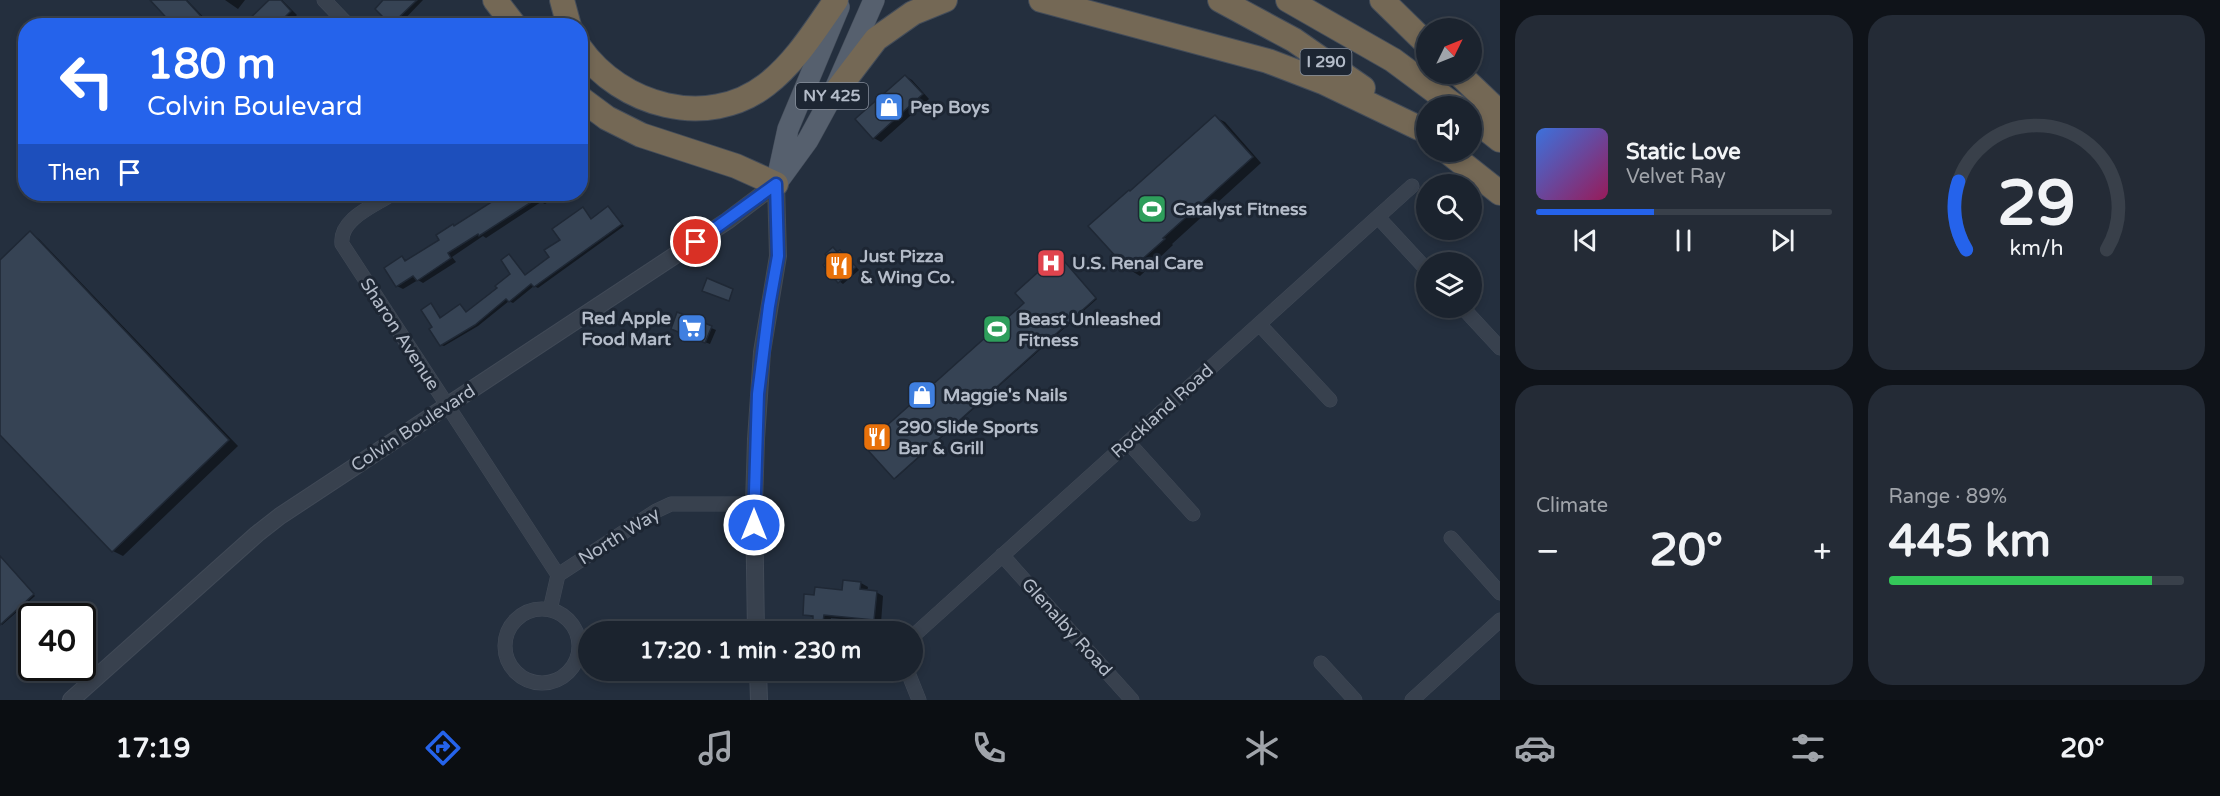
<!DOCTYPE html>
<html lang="en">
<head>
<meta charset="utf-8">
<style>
  :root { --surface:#1b232e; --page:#242b36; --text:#f1f3f6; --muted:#a0a4aa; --line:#39404a; --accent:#2563eb }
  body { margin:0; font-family:"Varela Round",sans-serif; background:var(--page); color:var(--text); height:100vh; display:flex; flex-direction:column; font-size:22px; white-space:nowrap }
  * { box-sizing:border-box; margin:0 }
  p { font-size:20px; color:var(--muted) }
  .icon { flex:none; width:33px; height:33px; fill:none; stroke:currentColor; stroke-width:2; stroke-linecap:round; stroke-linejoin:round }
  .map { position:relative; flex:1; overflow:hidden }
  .details { display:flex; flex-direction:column; gap:15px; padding:15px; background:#0f1319; width:720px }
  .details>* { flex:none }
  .banner { position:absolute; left:18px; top:18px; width:570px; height:183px; border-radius:24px; box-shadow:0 3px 9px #0003,0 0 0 2px var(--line); background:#2563eb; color:#fff; overflow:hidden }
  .needle { width:39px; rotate:47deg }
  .fabs { position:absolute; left:1416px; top:18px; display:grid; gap:12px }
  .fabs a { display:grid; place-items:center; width:66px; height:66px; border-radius:50%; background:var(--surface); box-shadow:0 3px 9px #0003,0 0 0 2px var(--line); font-size:30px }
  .speed { position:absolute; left:18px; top:603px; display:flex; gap:12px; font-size:30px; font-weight:700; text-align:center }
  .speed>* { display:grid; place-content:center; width:78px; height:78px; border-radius:50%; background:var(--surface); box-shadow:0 3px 9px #0003,0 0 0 2px var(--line); line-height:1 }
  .speed .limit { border:3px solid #111; border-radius:9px; background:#fff; color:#111 }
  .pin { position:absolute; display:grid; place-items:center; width:51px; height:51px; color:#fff; margin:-26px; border:3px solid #fff; border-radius:50%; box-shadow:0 2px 6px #0007 }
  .me { position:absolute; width:66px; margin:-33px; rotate:0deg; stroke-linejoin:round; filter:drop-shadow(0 0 4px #0008) }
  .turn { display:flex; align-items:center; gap:21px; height:126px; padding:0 30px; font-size:27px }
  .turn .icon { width:78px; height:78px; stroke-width:2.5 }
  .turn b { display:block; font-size:42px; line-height:51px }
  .then { display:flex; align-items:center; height:57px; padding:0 30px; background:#0003; gap:12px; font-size:22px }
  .big { font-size:45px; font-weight:700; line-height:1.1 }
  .details .card { flex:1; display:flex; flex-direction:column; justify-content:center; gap:9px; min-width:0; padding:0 21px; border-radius:24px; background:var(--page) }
  .details .dial { align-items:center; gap:0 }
  .dial svg { height:156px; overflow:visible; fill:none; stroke:var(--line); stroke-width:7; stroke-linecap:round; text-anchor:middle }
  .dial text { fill:var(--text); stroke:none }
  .song { display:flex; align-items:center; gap:18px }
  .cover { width:72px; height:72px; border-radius:9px; background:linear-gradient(135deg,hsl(220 70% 55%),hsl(330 70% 35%)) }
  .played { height:6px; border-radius:3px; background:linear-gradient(90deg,var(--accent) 40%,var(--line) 40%) }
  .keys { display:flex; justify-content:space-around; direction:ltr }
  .heat { display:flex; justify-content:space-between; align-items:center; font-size:33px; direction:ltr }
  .charge { height:9px; border-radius:4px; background:linear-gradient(90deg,#34c759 89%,var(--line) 0) }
  .details .tiles { flex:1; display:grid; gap:15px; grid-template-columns:repeat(2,1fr) }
  .trip { position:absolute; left:578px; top:621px; width:345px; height:60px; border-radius:30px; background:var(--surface); box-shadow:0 3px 9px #0003,0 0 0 2px var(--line); font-weight:700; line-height:60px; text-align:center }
  .tab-bar { display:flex; height:96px; justify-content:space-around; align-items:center; background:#0b0e12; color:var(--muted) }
  .tab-bar .icon { width:42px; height:42px }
  .tab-bar .selected { color:var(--accent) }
  .tab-bar b { font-size:27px; color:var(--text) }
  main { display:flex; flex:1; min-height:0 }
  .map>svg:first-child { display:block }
  .shadow { fill:#0007 }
  .building { fill:#364354; stroke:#1f2835; stroke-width:1.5 }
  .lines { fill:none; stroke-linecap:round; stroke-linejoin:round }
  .minor-casing { stroke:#414a57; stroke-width:15 }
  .tertiary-casing { stroke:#414a57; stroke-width:18 }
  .primary-casing { stroke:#414a57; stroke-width:22 }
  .motorway-casing { stroke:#434c59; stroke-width:26 }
  .minor { stroke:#38414e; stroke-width:14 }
  .tertiary { stroke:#38414e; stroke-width:16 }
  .primary { stroke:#56606e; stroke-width:21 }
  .motorway { stroke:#746855; stroke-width:24 }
  .route-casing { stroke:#184099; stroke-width:15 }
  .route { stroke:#2563eb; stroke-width:10 }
  .labels { text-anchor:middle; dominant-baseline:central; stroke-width:6; stroke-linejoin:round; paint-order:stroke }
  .shield { fill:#1d2633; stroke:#878f9c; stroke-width:1.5 }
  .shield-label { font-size:16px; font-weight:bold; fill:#b4bcc9 }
  .poi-label { font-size:18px; font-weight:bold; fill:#b4bcc9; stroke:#1d2633; text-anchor:start }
  .street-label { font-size:18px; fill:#b4bcc9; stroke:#1d2633 }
</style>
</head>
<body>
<main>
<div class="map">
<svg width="1500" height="700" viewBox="0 0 1500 700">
  <rect width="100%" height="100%" fill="#242f3e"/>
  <path class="shadow" d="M153 0H187L212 26H177Z
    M225 0H245L238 9Z
    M271 0H282L297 15 286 26H245Z
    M385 0H423L398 26 392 24 377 9Z
    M905 76 912 80 929 99 881 142 874 138 857 119Z
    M1215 117 1225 122 1261 163 1172 244 1173 245 1140 276 1130 270 1091 226 1131 193Z
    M506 194H561L545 204 541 202 486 238 483 236 452 257 456 262 423 283 418 280 403 289 397 286 386 268 402 258 408 261 441 240 455 227Z
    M608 208 624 226 538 288 534 286 513 303 509 301 478 326 444 346 441 345 434 327 431 305 442 319 460 306 467 313 526 276 551 258 583 209 592 220Z
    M30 233 39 239 238 446 123 556 113 551 0 432V262Z
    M833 249 844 254 859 270 843 284 839 281 832 259Z
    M1059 257 1097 299 896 478 895 477Z
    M678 314 716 330 710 344 677 331Z
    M0 557 35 596 2 625 0 623Z
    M861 583 868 587 867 592H876L883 596 881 623 831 618 830 625 822 624 815 618 804 614Z"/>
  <path class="building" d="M150 0H186L210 26H174Z
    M269 0H281L291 11 276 26H242Z
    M383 0H417L391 25 375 9Z
    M905 75 923 94 873 139 855 119Z
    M1215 115 1253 157 1163 238 1165 239 1129 271 1088 226 1129 190 1130 191Z
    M504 194H544L479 236 478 234 448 253 451 258 417 281 413 276 396 287 384 268 402 256 405 261 439 240 436 235 453 224 454 226Z
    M608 206 622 224 534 287 531 284 509 302 506 299 475 325 440 346 429 329 432 327 421 310 431 303 440 318 460 304 466 312 497 288 495 286 510 274 501 260 509 254 525 275 549 257 544 250 560 240 552 229 583 207 591 219Z
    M30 231 229 440 112 552 0 435V260Z
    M833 247 837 252 840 250 856 267 838 283 823 265 830 259 825 254Z
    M1058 254 1096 298 894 479 864 446 1024 303 1015 293Z
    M707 278 733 289 729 301 702 291Z
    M677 312 712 326 705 343 671 329Z
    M0 556 34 594 0 625Z
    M843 580 861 582 860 589 877 591 874 620 824 615 823 622 813 621V616L803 615 804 594 814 595 815 587 842 590Z"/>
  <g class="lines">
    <g class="minor-casing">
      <path id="minor" d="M324 0 349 26
        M392 194C374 206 339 219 342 244L558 575
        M1378 217 1426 269
        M1463 308 1500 348
        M1259 324 1330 400
        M1128 442 1193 514
        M1451 538 1500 593
        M1002 555 1132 700
        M558 575 656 511 671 504H754
        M505 646a37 37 0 1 1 74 0a37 37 0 1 1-74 0Z
        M550 610 558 575
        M912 637 1412 186
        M1321 663 1355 700
        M907 670 919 700
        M1412 700 1500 620"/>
    </g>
    <g class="tertiary-casing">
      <path id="tertiary" d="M756 632 754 504 756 439 762 352 778 256 776 184
        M758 670 759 700
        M71 700 257 534 280 516 727 221 776 184"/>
    </g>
    <g class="primary-casing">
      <path id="primary" d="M778 175 788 129 839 7
        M776 184 808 140 831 98 874 0"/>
    </g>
    <g class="motorway-casing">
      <path id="motorway" d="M495 0 515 26
        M562 0 569 26
        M1041 0 1268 61 1323 82 1419 128
        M1220 0 1294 40 1363 88
        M1288 0 1393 60 1455 106
        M1382 0 1426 43
        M580 48C621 106 707 130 766 85 795 63 815 30 836 0
        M1459 74 1500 113
        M580 98 607 118 641 135 736 166 776 184
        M831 98 876 39 913 13 945 0
        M1472 118 1500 140
        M1448 152 1500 193"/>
    </g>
    <use href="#minor" class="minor"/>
    <use href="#tertiary" class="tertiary"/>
    <use href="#primary" class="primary"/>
    <use href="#motorway" class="motorway"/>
  </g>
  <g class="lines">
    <g class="route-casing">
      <path id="route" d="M696 242 776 184 778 256 769 306 758 394 754 525"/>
    </g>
    <use href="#route" class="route"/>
  </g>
  <defs>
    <g id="shop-square" transform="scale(1.5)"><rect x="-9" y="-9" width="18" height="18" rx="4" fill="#3f7fe0" stroke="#1d2633"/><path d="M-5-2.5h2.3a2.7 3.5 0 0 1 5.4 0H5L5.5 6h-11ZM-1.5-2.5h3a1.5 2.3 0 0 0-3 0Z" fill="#fff"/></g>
    <g id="stadium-square" transform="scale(1.5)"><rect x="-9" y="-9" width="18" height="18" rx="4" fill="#2e9e5b" stroke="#1d2633"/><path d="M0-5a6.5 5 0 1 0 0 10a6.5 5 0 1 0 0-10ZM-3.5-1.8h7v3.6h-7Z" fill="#fff"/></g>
    <g id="hospital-square" transform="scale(1.5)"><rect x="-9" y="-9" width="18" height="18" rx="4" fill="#e0444e" stroke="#1d2633"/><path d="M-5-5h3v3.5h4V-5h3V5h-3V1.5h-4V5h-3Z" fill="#fff"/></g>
    <g id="restaurant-square" transform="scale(1.5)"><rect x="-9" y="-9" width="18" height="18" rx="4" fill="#e8710a" stroke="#1d2633"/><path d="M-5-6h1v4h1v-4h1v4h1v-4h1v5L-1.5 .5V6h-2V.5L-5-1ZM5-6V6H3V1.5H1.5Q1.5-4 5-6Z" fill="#fff"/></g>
    <g id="supermarket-square" transform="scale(1.5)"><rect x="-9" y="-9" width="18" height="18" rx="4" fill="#3f7fe0" stroke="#1d2633"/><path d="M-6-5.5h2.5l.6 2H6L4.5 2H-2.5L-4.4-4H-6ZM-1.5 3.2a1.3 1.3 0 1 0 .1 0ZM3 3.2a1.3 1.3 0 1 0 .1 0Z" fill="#fff"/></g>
  </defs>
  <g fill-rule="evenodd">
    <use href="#shop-square" x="889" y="107"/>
    <use href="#stadium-square" x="1152" y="209"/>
    <use href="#hospital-square" x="1051" y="263"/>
    <use href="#restaurant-square" x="839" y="266"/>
    <use href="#supermarket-square" x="692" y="328"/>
    <use href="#stadium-square" x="997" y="329"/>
    <use href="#shop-square" x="922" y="395"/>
    <use href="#restaurant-square" x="877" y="437"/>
  </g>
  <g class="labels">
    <g class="shield">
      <rect x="1300.5" y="49" width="51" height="26" rx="4.5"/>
      <rect x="796" y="83" width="72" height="26" rx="4.5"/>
    </g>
    <g class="shield-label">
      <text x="1326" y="62">I 290</text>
      <text x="832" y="96">NY 425</text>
    </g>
    <g class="poi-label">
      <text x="910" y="107">Pep Boys</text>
      <text x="1173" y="209">Catalyst Fitness</text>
      <text x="860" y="256">Just Pizza<tspan x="860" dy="21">&amp; Wing Co.</tspan></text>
      <text x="1072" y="263">U.S. Renal Care</text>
      <text x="671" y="318" text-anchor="end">Red Apple<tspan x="671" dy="21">Food Mart</tspan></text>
      <text x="1018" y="319">Beast Unleashed<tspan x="1018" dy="21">Fitness</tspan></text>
      <text x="943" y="395">Maggie's Nails</text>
      <text x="898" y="427">290 Slide Sports<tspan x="898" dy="21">Bar &amp; Grill</tspan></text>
    </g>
    <g class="street-label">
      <text transform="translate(400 334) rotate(57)">Sharon Avenue</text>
      <text transform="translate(1162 411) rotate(-42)">Rockland Road</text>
      <text transform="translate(413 428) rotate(-33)">Colvin Boulevard</text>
      <text transform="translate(619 536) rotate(-32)">North Way</text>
      <text transform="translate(1067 627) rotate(48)">Glenalby Road</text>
    </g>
  </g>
</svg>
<div class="fabs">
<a><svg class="needle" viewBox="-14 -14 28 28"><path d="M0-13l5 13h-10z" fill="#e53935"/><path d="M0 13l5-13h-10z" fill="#a0a4aa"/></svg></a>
<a><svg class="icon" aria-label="sound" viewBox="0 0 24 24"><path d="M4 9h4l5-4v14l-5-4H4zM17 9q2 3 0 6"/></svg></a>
<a><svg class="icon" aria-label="search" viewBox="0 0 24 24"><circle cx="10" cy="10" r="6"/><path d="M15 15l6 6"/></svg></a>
<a><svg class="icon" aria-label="layers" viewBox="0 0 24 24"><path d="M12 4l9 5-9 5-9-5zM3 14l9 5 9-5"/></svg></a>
</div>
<div class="speed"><div class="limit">40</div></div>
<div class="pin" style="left:696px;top:242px;background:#d93025"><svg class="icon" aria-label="arrive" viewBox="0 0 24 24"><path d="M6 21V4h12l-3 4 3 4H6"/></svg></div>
<svg class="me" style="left:754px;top:525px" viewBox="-20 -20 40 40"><circle r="17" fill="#2563eb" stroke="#fff" stroke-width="3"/><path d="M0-11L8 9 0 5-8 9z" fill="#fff"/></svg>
<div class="trip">17:20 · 1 min · 230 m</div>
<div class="banner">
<div class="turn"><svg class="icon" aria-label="left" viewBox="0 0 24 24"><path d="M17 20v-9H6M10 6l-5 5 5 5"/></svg><div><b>180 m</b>Colvin Boulevard</div></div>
<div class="then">Then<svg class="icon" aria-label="arrive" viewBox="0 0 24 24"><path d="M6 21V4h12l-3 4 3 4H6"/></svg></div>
</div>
</div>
<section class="details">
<div class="tiles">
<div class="card">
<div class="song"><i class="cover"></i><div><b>Static Love</b><p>Velvet Ray</p></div></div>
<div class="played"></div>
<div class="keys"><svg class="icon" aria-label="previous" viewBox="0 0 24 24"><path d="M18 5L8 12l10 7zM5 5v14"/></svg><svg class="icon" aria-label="pause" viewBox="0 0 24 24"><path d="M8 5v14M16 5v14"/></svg><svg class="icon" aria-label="next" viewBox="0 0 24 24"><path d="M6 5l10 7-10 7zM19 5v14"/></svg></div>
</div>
<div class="card dial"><svg viewBox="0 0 100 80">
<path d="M14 69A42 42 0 1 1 86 69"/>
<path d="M14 69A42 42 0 0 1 10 34" stroke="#2563eb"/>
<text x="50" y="56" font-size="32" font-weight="700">29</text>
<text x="50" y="72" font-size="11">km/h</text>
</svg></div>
<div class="card"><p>Climate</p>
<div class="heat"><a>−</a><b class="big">20°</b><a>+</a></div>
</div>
<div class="card"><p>Range · 89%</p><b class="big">445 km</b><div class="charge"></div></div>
</div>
</section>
</main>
<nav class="tab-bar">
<b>17:19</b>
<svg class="icon selected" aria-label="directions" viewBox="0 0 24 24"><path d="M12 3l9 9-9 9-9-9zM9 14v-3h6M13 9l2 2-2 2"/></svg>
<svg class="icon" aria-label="music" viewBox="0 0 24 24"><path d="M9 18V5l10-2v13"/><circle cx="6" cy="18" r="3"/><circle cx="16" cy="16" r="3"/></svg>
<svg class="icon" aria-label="phone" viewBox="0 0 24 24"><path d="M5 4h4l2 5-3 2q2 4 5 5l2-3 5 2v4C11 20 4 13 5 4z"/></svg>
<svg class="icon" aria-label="climate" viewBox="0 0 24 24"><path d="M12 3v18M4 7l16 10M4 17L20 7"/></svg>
<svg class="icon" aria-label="car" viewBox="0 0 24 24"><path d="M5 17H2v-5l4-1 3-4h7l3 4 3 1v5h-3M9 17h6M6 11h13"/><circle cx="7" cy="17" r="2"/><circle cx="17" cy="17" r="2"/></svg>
<svg class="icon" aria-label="filters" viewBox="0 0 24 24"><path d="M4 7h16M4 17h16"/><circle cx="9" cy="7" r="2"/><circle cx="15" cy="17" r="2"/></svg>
<b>20°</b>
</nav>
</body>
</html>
